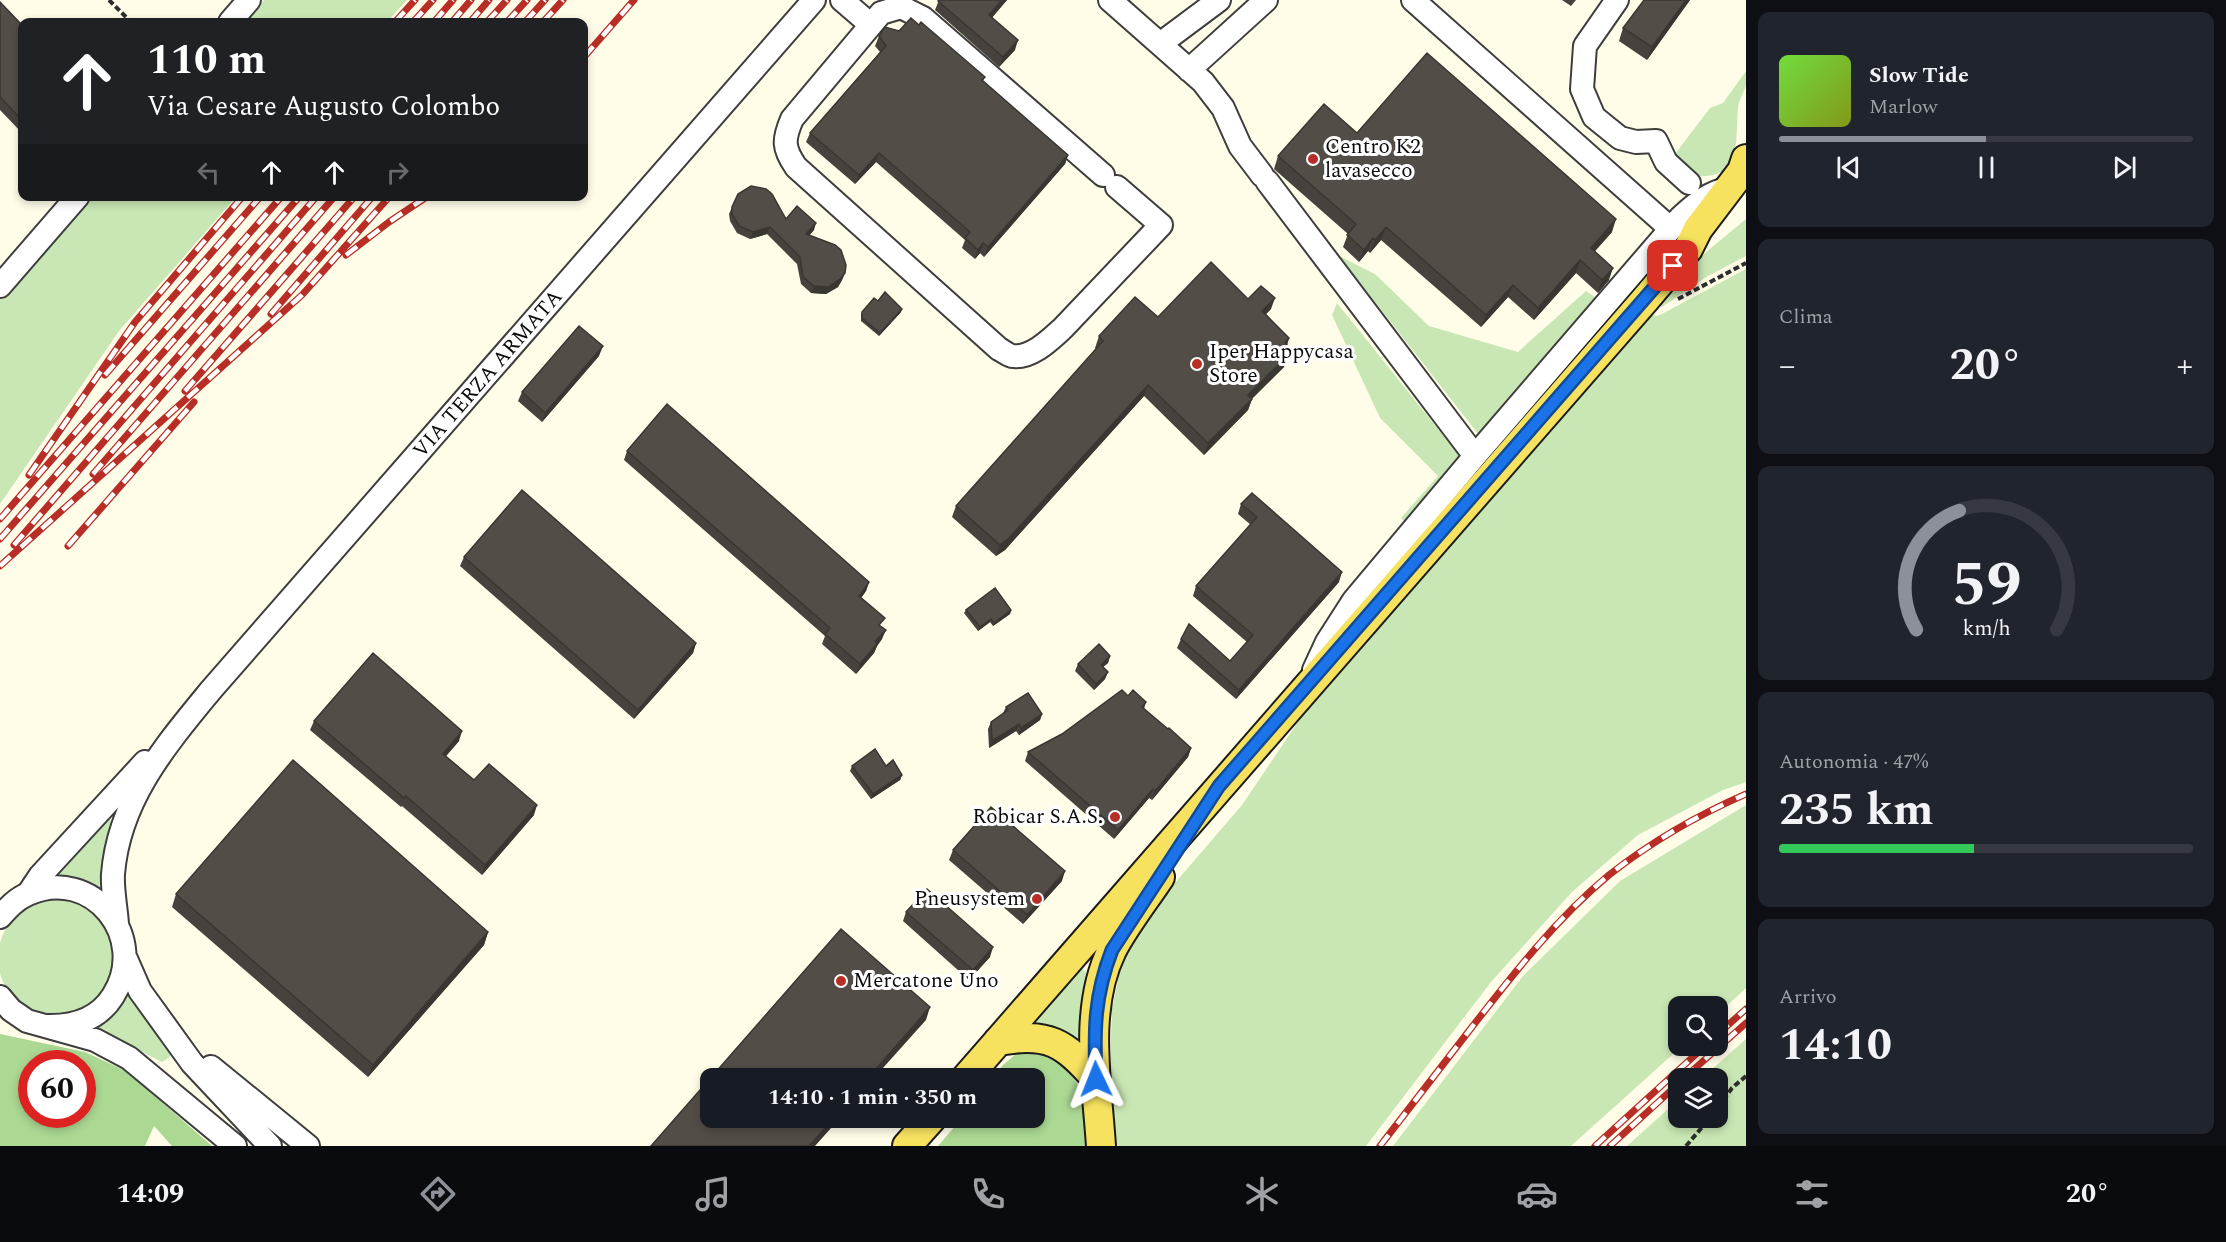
<!DOCTYPE html>
<html lang="it">
<head>
<meta charset="utf-8">
<style>
  :root { --surface:#171b24; --page:#20242c; --text:#f1f3f6; --muted:#9ea1a6; --line:#363941; --accent:#8c9099 }
  body { margin:0; font-family:Spectral,serif; background:var(--page); color:var(--text); height:100vh; display:flex; flex-direction:column; font-size:22px; white-space:nowrap }
  * { box-sizing:border-box; margin:0 }
  p { font-size:20px; color:var(--muted) }
  .icon { flex:none; width:33px; height:33px; fill:none; stroke:currentColor; stroke-width:2; stroke-linecap:round; stroke-linejoin:round }
  .map { position:relative; flex:1; overflow:hidden }
  .panel { display:flex; flex-direction:column; gap:12px; padding:12px; background:#0d0f14; width:480px }
  .panel>* { flex:none }
  .guide { position:absolute; left:18px; top:18px; width:570px; height:183px; border-radius:12px; box-shadow:0 3px 9px #0003; background:#202124; color:#fff; overflow:hidden }
  .tools { position:absolute; left:1668px; top:996px; display:grid; gap:12px }
  .tools a { display:grid; place-items:center; width:60px; height:60px; border-radius:12px; background:var(--surface); box-shadow:0 3px 9px #0003; font-size:30px }
  .speed { position:absolute; left:18px; top:1050px; display:flex; gap:12px; font-size:30px; font-weight:700; text-align:center }
  .speed>* { display:grid; place-content:center; width:78px; height:78px; border-radius:50%; background:var(--surface); box-shadow:0 3px 9px #0003; line-height:1 }
  .speed .limit { border:9px solid #d22; background:#fff; color:#111 }
  .pin { position:absolute; display:grid; place-items:center; width:51px; height:51px; color:#fff; margin:-26px; border-radius:12px; box-shadow:0 3px 9px #0006 }
  .me { position:absolute; width:66px; margin:-33px; rotate:358deg; stroke-linejoin:round; filter:drop-shadow(0 0 4px #0008) }
  .turn { display:flex; align-items:center; gap:21px; height:126px; padding:0 30px; font-size:27px }
  .turn .icon { width:78px; height:78px; stroke-width:2.5 }
  .turn b { display:block; font-size:42px; line-height:51px }
  .lanes { display:flex; align-items:center; height:57px; padding:0 30px; background:#0003; justify-content:center; gap:30px; direction:ltr }
  .lanes .off { opacity:.35 }
  .big { font-size:45px; font-weight:700; line-height:1.1 }
  .panel .card { flex:1; display:flex; flex-direction:column; justify-content:center; gap:9px; min-width:0; padding:0 21px; border-radius:12px; background:var(--page) }
  .panel .dial { align-items:center; gap:0 }
  .dial svg { height:156px; overflow:visible; fill:none; stroke:var(--line); stroke-width:7; stroke-linecap:round; text-anchor:middle }
  .dial text { fill:var(--text); stroke:none }
  .song { display:flex; align-items:center; gap:18px }
  .cover { width:72px; height:72px; border-radius:9px; background:linear-gradient(135deg,hsl(100 70% 55%),hsl(70 70% 35%)) }
  .played { height:6px; border-radius:3px; background:linear-gradient(90deg,var(--accent) 50%,var(--line) 50%) }
  .keys { display:flex; justify-content:space-around; direction:ltr }
  .heat { display:flex; justify-content:space-between; align-items:center; font-size:33px; direction:ltr }
  .charge { height:9px; border-radius:4px; background:linear-gradient(90deg,#34c759 47%,var(--line) 0) }
  .trip { position:absolute; left:700px; top:1068px; width:345px; height:60px; border-radius:12px; background:var(--surface); box-shadow:0 3px 9px #0003; font-weight:700; line-height:60px; text-align:center }
  .menu { display:flex; height:96px; justify-content:space-around; align-items:center; background:#090b0e; color:var(--muted) }
  .menu .icon { width:42px; height:42px }
  .menu .selected { color:var(--accent) }
  .menu b { font-size:27px; color:var(--text) }
  main { display:flex; flex:1; min-height:0 }
  .map>svg:first-child { display:block }
  .green { fill:#c9e7b4 }
  .forest { fill:#abd893; fill-rule:evenodd }
  .lines { fill:none; stroke-linecap:round; stroke-linejoin:round }
  .minor-casing { stroke:#3e3e3e; stroke-width:26 }
  .major-casing { stroke:#1c1c1c; stroke-width:32 }
  .path { stroke:#2d2d2d; stroke-width:4; stroke-dasharray:6 3; stroke-linecap:butt }
  .minor { stroke:#fff; stroke-width:22 }
  .major { stroke:#f7e260; stroke-width:28 }
  .rail-casing { stroke:#b82e26; stroke-width:7 }
  .rail { stroke:#fff; stroke-width:4.5; stroke-dasharray:14; stroke-linecap:butt }
  .wall { fill:#47423d }
  .shaded-wall { fill:#3a3632 }
  .building { fill:#534d47; stroke:#3a3632; stroke-width:1.5 }
  .route-casing { stroke:#114b97; stroke-width:15 }
  .route { stroke:#1a73e8; stroke-width:10 }
  .poi-dot { fill:#b82e26; stroke:#fff; stroke-width:2 }
  .labels { text-anchor:middle; dominant-baseline:central; stroke-width:6; stroke-linejoin:round; paint-order:stroke }
  .poi-label { font-size:21px; fill:#0b0b0b; stroke:#fff; text-anchor:start }
  .street-label { font-size:21px; fill:#0b0b0b; stroke:#fff }
</style>
</head>
<body>
<main>
<div class="map">
<svg width="1746" height="1146" viewBox="0 0 1746 1146">
  <rect width="100%" height="100%" fill="#fffde8"/>
  <path class="green" d="M264 0H407L387 22H244Z
    M1746 71C1746 75 1746 82 1746 85 1744 93 1739 99 1738 108 1735 139 1743 179 1697 176L1678 158 1675 154 1710 108 1723 103Z
    M91 197H236L119 331 0 504V300Z
    M1746 219V256L1708 276 1662 307 1658 304 1705 253Z
    M1339 256 1375 274 1429 326 1518 352 1586 291 1599 300 1479 435Z
    M1746 269V782L1723 790 1638 835 1572 892 1491 982 1366 1146H1115L1110 1076 1112 1008 1126 945 1156 905 1242 805 1304 713 1651 314 1656 316 1660 315Z
    M1337 303 1462 459 1406 523 1401 518 1438 476 1380 418 1332 315Z
    M1746 805V988L1718 1014V1006H1678V1046H1682L1571 1146H1393L1523 976 1620 881Z
    M109 817 112 827 106 848 100 888 95 892 61 880 55 875Z
    M-2 958a59 59 0 1 1 118 0a59 59 0 1 1-118 0Z
    M1083 969 1089 975 1084 1032 1074 1043 1035 1027V1020L1079 970Z
    M126 985 170 1048C172 1057 169 1058 162 1062L91 1026Z
    M1746 1039V1146H1627L1678 1100V1118H1718V1078H1702Z"/>
  <path class="forest" d="M0 1034 85 1052 126 1071 212 1146H172L154 1126 145 1146H0ZM32 1064H82V1114H32Z
    M1037 1048 1067 1066 1085 1098 1089 1146H938L962 1118H1035V1078H993L1003 1065 1022 1049Z"/>
  <g class="lines">
    <g class="minor-casing">
      <path id="minor" d="M842 0 871 25
        M1110 0 1203 82 1223 108 1240 146 1262 175
        M1413 0 1671 229
        M1617 0 1585 46 1582 89 1594 117 1620 138 1636 142 1656 141 1666 162 1689 183
        M230 22 249 0
        M1160 44 1219 0
        M1189 70 1266 0
        M1103 175 923 18 901 7 881 13 792 119C783 140 783 148 796 167L999 349C1003 351 1008 355 1012 356 1031 359 1051 339 1063 328L1161 225 1117 187
        M1267 181 1475 456
        M0 286 78 196
        M1314 670 1327 642 1354 600 1475 456 1681 217C1696 203 1710 192 1730 188
        M28 894 40 876 145 762
        M0 917C8 908 16 899 28 894 92 865 150 938 113 996 98 1020 73 1027 46 1026
        M117 924C116 908 112 890 113 874 119 799 166 745 211 690L814 0
        M126 959 140 991 192 1063 270 1146
        M0 997 11 1010 27 1021 95 1040 129 1058 235 1146
        M211 1067 308 1146"/>
    </g>
    <g class="major-casing">
      <path id="major" d="M998 1041C1048 1032 1064 1042 1096 1079
        M966 1078 1644 301 1688 249 1698 229 1742 171 1746 159
        M907 1146 932 1118
        M1101 1146C1097 1083 1083 1009 1112 950 1125 925 1144 901 1160 877"/>
    </g>
    <path class="path" d="M109 0 131 22
      M1678 299 1746 263
      M1718 1107 1732 1088 1746 1076
      M1686 1146 1710 1118"/>
    <use href="#minor" class="minor"/>
    <use href="#major" class="major"/>
    <g class="rail-casing">
      <path id="rail" d="M395 22 415 0
        M413 22 433 0
        M434 22 453 0
        M452 22 471 0
        M470 22 489 0
        M487 22 507 0
        M507 22 527 0
        M525 22 545 0
        M543 22 563 0
        M584 57 634 0
        M346 255 389 222 428 196
        M271 314 373 196
        M105 375 261 196
        M185 391 355 196
        M93 474 335 196
        M29 475 135 322 243 196
        M0 519 282 196
        M0 539 300 196
        M14 545 317 196
        M68 546 194 402
        M0 566 302 295 390 196
        M1718 1034 1746 1009
        M1684 1078 1746 1023
        M1380 1146C1411 1106 1441 1067 1472 1027 1514 973 1556 919 1609 875 1651 842 1698 815 1746 794
        M1595 1146 1705 1046
        M1610 1146 1678 1084"/>
    </g>
    <use href="#rail" class="rail"/>
  </g>
  <path class="wall" d="M939 0H1007L992 17 1015 50 999 67 935 10Z
    M1562 0H1576L1571 6Z
    M1644 0H1690L1647 60 1619 41 1623 28Z
    M0 2 22 25V133L0 110Z
    M879 36 985 77 983 81 1068 155 1065 164 984 257 980 253 975 259 962 248 965 240 876 162 855 184 806 142 810 133 880 52 875 46Z
    M1357 133 1612 232 1595 251 1609 280 1598 293 1576 273 1534 320 1508 297 1481 327 1381 240 1370 253 1368 251 1359 262 1343 247 1348 234 1274 169 1278 156Z
    M732 207 786 219 814 230 809 235 845 273 842 280 838 287 826 294 811 293 801 284 797 264 767 234 750 239 737 233 730 221 729 214Z
    M1248 299 1271 309 1266 314 1289 338 1287 345 1284 367 1252 399 1248 410 1204 455 1144 396 1005 550 996 556 952 517 956 506 1096 349 1095 348 1099 336 1158 317Z
    M878 301 901 312 879 336 861 321V315L862 312Z
    M599 356 542 422 518 401 522 392Z
    M627 451 869 582 866 591 861 598 881 627 882 639 877 646 874 653 856 674 822 644 825 636 624 460Z
    M1241 504 1339 582 1236 699 1177 648 1181 639 1230 661 1247 642 1193 596 1196 586 1251 525 1238 514Z
    M464 557 696 643 693 653 634 719 460 566Z
    M966 610H1011L1010 614 993 626 990 622 978 631 964 613Z
    M1110 656 1108 663 1103 667 1108 672 1105 679 1094 690 1075 671 1078 664Z
    M1128 696 1146 702 1144 709 1191 748 1188 757 1152 800 1149 798 1114 839 1025 761 1028 752 1062 734Z
    M1006 707 1042 714 1040 720 1019 735 1016 731 989 748 988 729 991 722 1003 713Z
    M314 721 459 741 446 756 474 780 534 815 482 875 402 806 401 807 310 730Z
    M852 766H886L902 775 900 780 871 799 850 771Z
    M953 850 1062 881 1023 924 949 860Z
    M176 894 488 932 484 945 368 1077 172 907Z
    M906 912 990 957 969 980 903 921Z"/>
  <path class="shaded-wall" d="M1002 0H1007L986 25 989 15Z
    M1686 0H1690L1647 60 1652 47Z
    M1018 40 1015 50 999 67 1003 57Z
    M879 153 876 162 855 184 859 175Z
    M1068 155 1065 164 984 257 988 247Z
    M1616 219 1612 232 1587 260 1591 248Z
    M816 223 814 230 804 242 806 234Z
    M770 227 767 234 750 239 753 232Z
    M1386 227 1381 240 1370 253 1375 240Z
    M1373 238 1368 251 1359 262 1364 250Z
    M983 243 980 253 975 259 978 250Z
    M1580 260 1576 273 1534 320 1538 308Z
    M1613 268 1609 280 1598 293 1602 280Z
    M845 273 842 280 838 287 826 294 811 293 814 286Z
    M1513 285 1508 297 1481 327 1486 315Z
    M1275 298 1271 309 1258 322 1262 311Z
    M902 309 901 312 879 336 880 333Z
    M1289 338 1286 348 1288 346 1284 357 1279 362 1285 343Z
    M603 346 599 356 542 422 545 413Z
    M1288 355 1284 367 1244 406 1248 395Z
    M1148 385 1144 396 1005 550 996 556 1000 545Z
    M1252 399 1248 410 1204 455 1208 443Z
    M1342 572 1339 582 1236 699 1239 690Z
    M869 582 866 591 856 605 859 596Z
    M1011 610 1010 614 993 626 994 623Z
    M991 619 990 622 978 631 980 627Z
    M886 630 882 639 877 646 874 653 856 674 860 664 875 641Z
    M696 643 693 653 634 719 638 710Z
    M1110 656 1108 663 1098 671 1101 665Z
    M1108 672 1105 679 1094 690 1096 684Z
    M1042 714 1040 720 1019 735 1021 728Z
    M1019 724 1016 731 989 748 992 741Z
    M462 731 459 741 440 763 443 754Z
    M1191 748 1188 757 1152 800 1155 791Z
    M902 775 900 780 871 799 873 794Z
    M1153 789 1149 798 1114 839 1118 830Z
    M537 805 534 815 482 875 485 865Z
    M1065 871 1062 881 1023 924 1027 915Z
    M488 932 484 945 368 1077 373 1065Z
    M993 947 990 957 969 980 973 970Z
    M930 1007 926 1020 874 1078H868Z
    M834 1118H840L815 1146H809Z"/>
  <path class="building" d="M939 0H1002L989 15 1018 40 1003 57 938 1Z
    M1644 0H1686L1652 47 1623 28Z
    M0 2 22 25V120L0 97Z
    M911 18 919 25 921 22 985 77 982 80 1068 155 988 247 983 243 978 250 965 238 970 232 879 153 859 175 810 133 886 46 879 36 885 27 899 31Z
    M1427 53 1616 219 1591 248 1613 268 1602 280 1580 260 1538 308 1513 285 1486 315 1386 227 1375 240 1373 238 1364 250 1347 235 1356 224 1278 156 1324 104 1357 133Z
    M751 186 766 189 772 194 786 219 797 206 816 223 806 234 835 245 841 250 846 265 845 273 840 279 828 287 814 286 803 277 800 257 770 227 753 232 739 226 732 214V207L738 194Z
    M1211 262 1248 299 1261 286 1275 298 1262 311 1289 338 1285 343 1288 346 1283 351 1288 355 1248 395 1252 399 1208 443 1148 385 1009 538 1000 545 956 506 1103 341 1099 336 1135 297 1158 317Z
    M885 292 902 309 880 333 862 318V312L874 298 878 301Z
    M579 326 603 346 545 413 522 392Z
    M667 404 869 582 859 596 885 618 879 625 886 630 875 641 877 644 860 664 825 634 830 628 627 451Z
    M522 490 696 643 638 710 464 557Z
    M1252 493 1342 572 1239 690 1181 639 1189 624 1230 661 1253 635 1196 586 1257 517 1241 504Z
    M995 588 1011 610 994 623 991 619 980 627 966 610Z
    M1099 644 1110 656 1101 665 1108 672 1096 684 1078 664Z
    M373 653 462 731 443 754 474 780 489 764 537 805 485 865 406 796 404 798 314 721Z
    M1122 690 1128 696 1133 690 1146 702 1142 707 1168 729 1169 728 1191 748 1155 791 1153 789 1118 830 1028 752 1062 734Z
    M1028 693 1042 714 1021 728 1019 724 992 741 991 722 1008 710 1006 707Z
    M875 749 886 766 893 760 902 775 873 794 852 766Z
    M293 760 488 932 373 1065 176 894Z
    M991 807 1065 871 1027 915 953 850Z
    M927 889 993 947 973 970 906 912Z
    M841 929 930 1007 868 1078H711V1118H834L809 1146H651Z"/>
  <g class="lines">
    <g class="route-casing">
      <path id="route" d="M1096 1079C1094 1031 1094 996 1112 950L1219 786 1673 266"/>
    </g>
    <use href="#route" class="route"/>
  </g>
  <g class="poi-dot">
    <circle cx="1313" cy="159" r="6"/>
    <circle cx="1197" cy="364" r="6"/>
    <circle cx="1115" cy="817" r="6"/>
    <circle cx="1037" cy="899" r="6"/>
    <circle cx="841" cy="981" r="6"/>
  </g>
  <g class="labels">
    <g class="poi-label">
      <text x="1325" y="147">Centro K2<tspan x="1325" dy="24">lavasecco</tspan></text>
      <text x="1209" y="352">Iper Happycasa<tspan x="1209" dy="24">Store</tspan></text>
      <text x="1103" y="817" text-anchor="end">Robicar S.A.S.</text>
      <text x="1025" y="899" text-anchor="end">Pneusystem</text>
      <text x="853" y="981">Mercatone Uno</text>
    </g>
    <g class="street-label">
      <text transform="translate(488 374) rotate(-49)">VIA TERZA ARMATA</text>
    </g>
  </g>
</svg>
<div class="tools">
<a><svg class="icon" aria-label="search" viewBox="0 0 24 24"><circle cx="10" cy="10" r="6"/><path d="M15 15l6 6"/></svg></a>
<a><svg class="icon" aria-label="layers" viewBox="0 0 24 24"><path d="M12 4l9 5-9 5-9-5zM3 14l9 5 9-5"/></svg></a>
</div>
<div class="speed"><div class="limit">60</div></div>
<div class="pin" style="left:1673px;top:266px;background:#d93025"><svg class="icon" aria-label="arrive" viewBox="0 0 24 24"><path d="M6 21V4h12l-3 4 3 4H6"/></svg></div>
<svg class="me" style="left:1096px;top:1079px" viewBox="-20 -20 40 40"><path d="M0-17L14 15 0 8-14 15z" fill="#1a73e8" stroke="#fff" stroke-width="4"/></svg>
<div class="trip">14:10 · 1 min · 350 m</div>
<div class="guide">
<div class="turn"><svg class="icon" aria-label="ahead" viewBox="0 0 24 24"><path d="M12 20V5M6 11l6-6 6 6"/></svg><div><b>110 m</b>Via Cesare Augusto Colombo</div></div>
<div class="lanes"><svg class="icon off" aria-label="left" viewBox="0 0 24 24"><path d="M17 20v-9H6M10 6l-5 5 5 5"/></svg><svg class="icon" aria-label="ahead" viewBox="0 0 24 24"><path d="M12 20V5M6 11l6-6 6 6"/></svg><svg class="icon" aria-label="ahead" viewBox="0 0 24 24"><path d="M12 20V5M6 11l6-6 6 6"/></svg><svg class="icon off" aria-label="right" viewBox="0 0 24 24"><path d="M7 20v-9h11M14 6l5 5-5 5"/></svg></div>
</div>
</div>
<section class="panel">
<div class="card">
<div class="song"><i class="cover"></i><div><b>Slow Tide</b><p>Marlow</p></div></div>
<div class="played"></div>
<div class="keys"><svg class="icon" aria-label="previous" viewBox="0 0 24 24"><path d="M18 5L8 12l10 7zM5 5v14"/></svg><svg class="icon" aria-label="pause" viewBox="0 0 24 24"><path d="M8 5v14M16 5v14"/></svg><svg class="icon" aria-label="next" viewBox="0 0 24 24"><path d="M6 5l10 7-10 7zM19 5v14"/></svg></div>
</div>
<div class="card"><p>Clima</p>
<div class="heat"><a>−</a><b class="big">20°</b><a>+</a></div>
</div>
<div class="card dial"><svg viewBox="0 0 100 80">
<path d="M14 69A42 42 0 1 1 86 69"/>
<path d="M14 69A42 42 0 0 1 36 8" stroke="#8c9099"/>
<text x="50" y="56" font-size="32" font-weight="700">59</text>
<text x="50" y="72" font-size="11">km/h</text>
</svg></div>
<div class="card"><p>Autonomia · 47%</p><b class="big">235 km</b><div class="charge"></div></div>
<div class="card"><p>Arrivo</p><b class="big">14:10</b></div>
</section>
</main>
<nav class="menu">
<b>14:09</b>
<svg class="icon selected" aria-label="directions" viewBox="0 0 24 24"><path d="M12 3l9 9-9 9-9-9zM9 14v-3h6M13 9l2 2-2 2"/></svg>
<svg class="icon" aria-label="music" viewBox="0 0 24 24"><path d="M9 18V5l10-2v13"/><circle cx="6" cy="18" r="3"/><circle cx="16" cy="16" r="3"/></svg>
<svg class="icon" aria-label="phone" viewBox="0 0 24 24"><path d="M5 4h4l2 5-3 2q2 4 5 5l2-3 5 2v4C11 20 4 13 5 4z"/></svg>
<svg class="icon" aria-label="climate" viewBox="0 0 24 24"><path d="M12 3v18M4 7l16 10M4 17L20 7"/></svg>
<svg class="icon" aria-label="car" viewBox="0 0 24 24"><path d="M5 17H2v-5l4-1 3-4h7l3 4 3 1v5h-3M9 17h6M6 11h13"/><circle cx="7" cy="17" r="2"/><circle cx="17" cy="17" r="2"/></svg>
<svg class="icon" aria-label="filters" viewBox="0 0 24 24"><path d="M4 7h16M4 17h16"/><circle cx="9" cy="7" r="2"/><circle cx="15" cy="17" r="2"/></svg>
<b>20°</b>
</nav>
</body>
</html>
